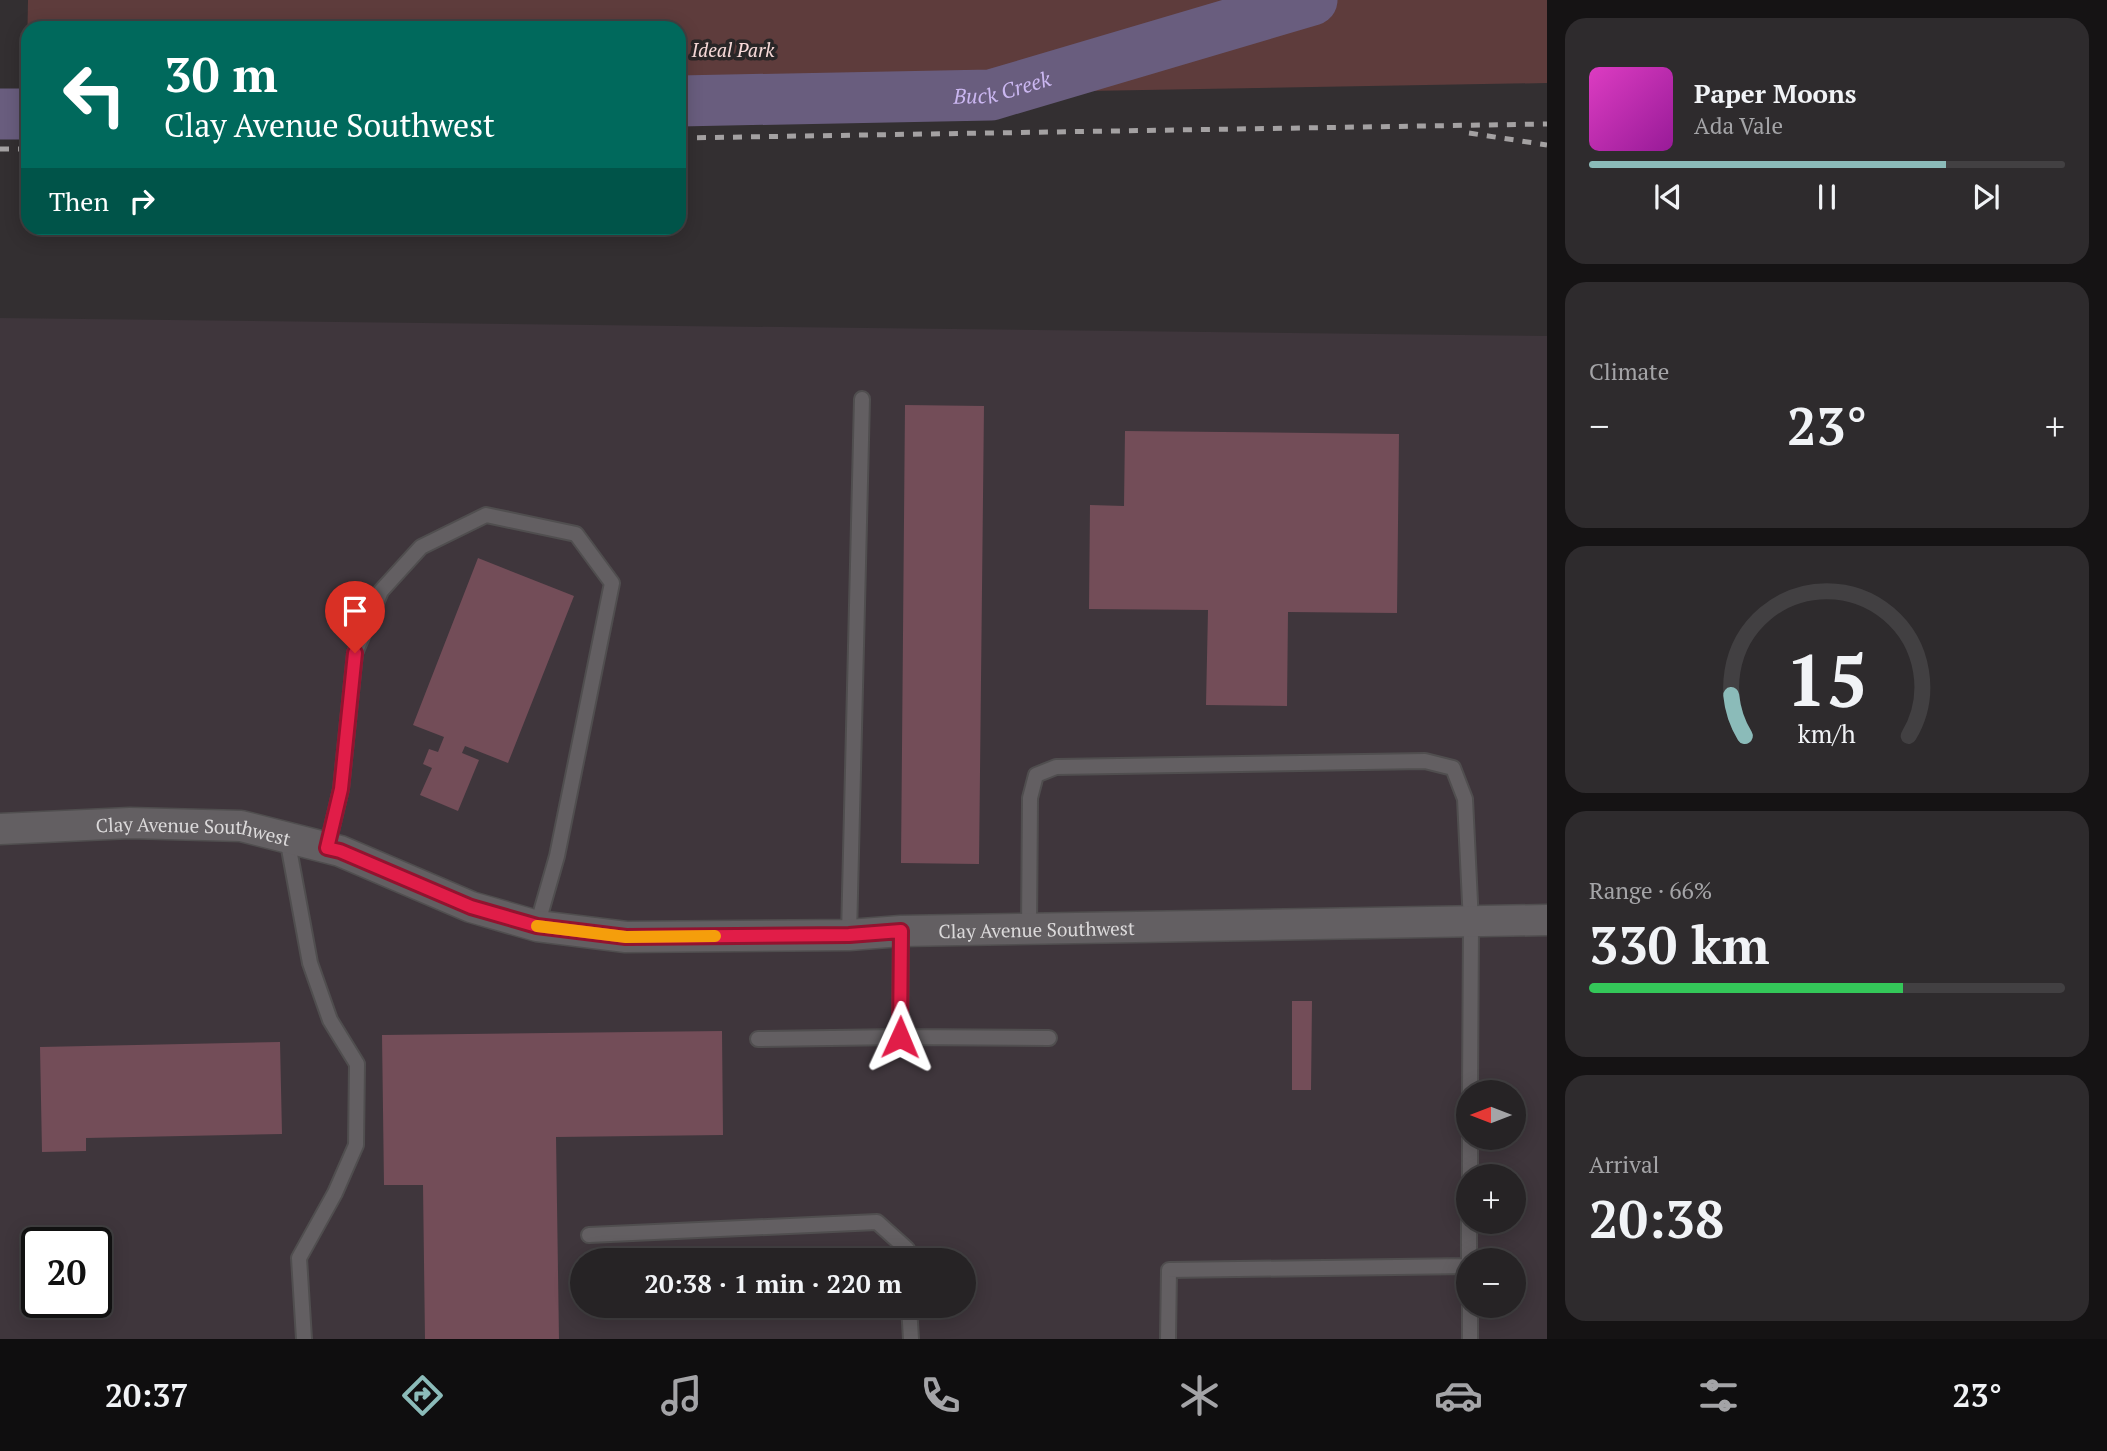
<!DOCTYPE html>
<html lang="en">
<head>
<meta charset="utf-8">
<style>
  :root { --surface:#262325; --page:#2e2b2d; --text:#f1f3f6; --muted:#a4a4a7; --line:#424042; --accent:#8bbbb9 }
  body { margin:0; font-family:"PT Serif",serif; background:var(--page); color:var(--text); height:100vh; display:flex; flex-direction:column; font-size:26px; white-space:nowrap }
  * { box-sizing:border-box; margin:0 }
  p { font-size:23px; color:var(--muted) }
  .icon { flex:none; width:38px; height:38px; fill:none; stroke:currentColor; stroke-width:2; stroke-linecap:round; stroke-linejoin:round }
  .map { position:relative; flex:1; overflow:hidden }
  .drawer { display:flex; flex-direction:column; gap:18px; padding:18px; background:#151314; width:560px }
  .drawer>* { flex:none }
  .top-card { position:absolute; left:21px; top:21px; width:665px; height:214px; border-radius:21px; box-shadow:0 4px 18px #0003,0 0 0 2px var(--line); background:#00695c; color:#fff; overflow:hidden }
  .needle { width:46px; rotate:270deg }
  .buttons { position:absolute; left:1456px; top:1080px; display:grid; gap:14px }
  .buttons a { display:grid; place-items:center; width:70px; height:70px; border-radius:50%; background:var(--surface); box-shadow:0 4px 18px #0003,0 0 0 2px var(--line); font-size:35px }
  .speed { position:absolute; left:21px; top:1227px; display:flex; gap:14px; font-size:35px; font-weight:700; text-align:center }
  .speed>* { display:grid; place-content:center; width:91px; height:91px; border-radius:50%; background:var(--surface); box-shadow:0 4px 18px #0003,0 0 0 2px var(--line); line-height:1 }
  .speed .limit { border:4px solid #111; border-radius:10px; background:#fff; color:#111 }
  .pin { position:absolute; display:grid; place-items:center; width:60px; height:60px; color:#fff; margin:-72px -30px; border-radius:50% 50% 50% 0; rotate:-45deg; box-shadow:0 0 7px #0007 }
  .pin .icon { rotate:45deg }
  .me { position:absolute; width:77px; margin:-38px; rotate:1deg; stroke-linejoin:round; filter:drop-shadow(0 0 5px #0008) }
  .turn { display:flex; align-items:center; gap:24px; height:147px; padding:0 28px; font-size:32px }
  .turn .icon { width:91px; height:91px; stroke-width:2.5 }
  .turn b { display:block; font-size:49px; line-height:60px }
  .then { display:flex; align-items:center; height:66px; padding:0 28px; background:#0003; gap:14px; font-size:26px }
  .big { font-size:52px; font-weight:700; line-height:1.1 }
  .drawer .card { flex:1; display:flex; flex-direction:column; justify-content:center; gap:10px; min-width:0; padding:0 24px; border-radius:21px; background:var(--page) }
  .drawer .dial { align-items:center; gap:0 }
  .dial svg { height:182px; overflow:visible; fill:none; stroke:var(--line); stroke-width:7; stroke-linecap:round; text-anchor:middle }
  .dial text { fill:var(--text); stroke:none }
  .song { display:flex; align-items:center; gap:21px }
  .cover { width:84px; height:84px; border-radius:10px; background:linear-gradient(135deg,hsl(310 70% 55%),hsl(300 70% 35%)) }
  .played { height:7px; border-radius:4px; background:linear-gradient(90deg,var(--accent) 75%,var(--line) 75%) }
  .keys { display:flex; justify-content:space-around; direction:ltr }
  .heat { display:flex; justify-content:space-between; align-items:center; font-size:38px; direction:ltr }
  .charge { height:10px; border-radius:5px; background:linear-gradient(90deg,#34c759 66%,var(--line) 0) }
  .trip { position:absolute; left:570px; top:1248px; width:406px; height:70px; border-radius:35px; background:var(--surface); box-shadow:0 4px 18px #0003,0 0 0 2px var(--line); font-weight:700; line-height:70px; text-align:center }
  .tab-bar { display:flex; height:112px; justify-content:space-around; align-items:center; background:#0f0e0f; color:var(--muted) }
  .tab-bar .icon { width:49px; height:49px }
  .tab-bar .selected { color:var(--accent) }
  .tab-bar b { font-size:32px; color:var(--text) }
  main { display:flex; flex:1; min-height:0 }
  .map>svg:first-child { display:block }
  .built { fill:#3f363c; fill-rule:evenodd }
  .green { fill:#5e3c3c }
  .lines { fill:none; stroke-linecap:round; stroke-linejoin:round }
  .river { stroke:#695d7e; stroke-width:51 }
  .building { fill:#734d58 }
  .service-casing { stroke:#504e4f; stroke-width:18 }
  .minor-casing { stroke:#504e4f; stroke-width:33 }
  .service { stroke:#635f62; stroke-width:14 }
  .minor { stroke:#635f62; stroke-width:30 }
  .rail { stroke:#a4a1a2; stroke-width:5; stroke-dasharray:9 9; stroke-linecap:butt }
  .route-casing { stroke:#92132f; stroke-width:18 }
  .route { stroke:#e11d48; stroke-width:12 }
  .slow { stroke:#f59e0b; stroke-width:12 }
  .labels { text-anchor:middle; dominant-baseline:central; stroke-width:7; stroke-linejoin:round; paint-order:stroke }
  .park-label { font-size:19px; font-style:italic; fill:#f8dad9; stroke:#292627 }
  .street-label { font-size:19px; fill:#dbd9da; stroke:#292627 }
  .water-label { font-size:21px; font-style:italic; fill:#cbb7f1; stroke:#292627 }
</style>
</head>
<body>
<main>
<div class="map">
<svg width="1547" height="1339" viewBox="0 0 1547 1339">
  <rect width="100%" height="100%" fill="#332f31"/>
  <path class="built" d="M0 318 1547 336V1339H0ZM1468 1092H1514V1138H1468ZM1468 1176H1514V1222H1468ZM37 1242H96V1302H37ZM583 1260H964V1306H583ZM1468 1260H1514V1306H1468Z"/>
  <path class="green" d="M28 0H1547V83L679 98V28H28V110H26Z"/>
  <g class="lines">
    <g class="river">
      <path id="s1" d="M679 101 991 95 1312 0"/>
      <path d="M0 114H28"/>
    </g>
  </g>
  <path class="building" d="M905 405 984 406 979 864 901 863Z
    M1125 431 1399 434 1397 613 1288 612 1287 706 1206 705 1208 610 1089 609 1090 505 1124 506Z
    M478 558 574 596 508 763 465 746 462 753 479 760 458 811 420 795 432 768 423 764 429 749 438 752 444 737 413 725Z
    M1292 1001H1312L1311 1090H1292Z
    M722 1031 723 1135 556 1137 559 1339H425L423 1185H384L382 1035Z
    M280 1042 282 1134 86 1138V1151L42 1152 40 1047Z"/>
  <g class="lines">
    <g class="service-casing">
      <path id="service" d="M287 838 310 963 330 1020 357 1064 356 1145 335 1193 299 1258 304 1339
        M327 848 341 789 355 653 381 591 421 547 486 515 576 534 612 583 557 856 537 926
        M1029 930 1030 798 1036 775 1056 767 1425 761 1453 768 1465 799 1471 923 1470 1092
        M849 935 862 399
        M900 1037 1049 1038
        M758 1039 900 1037 901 931
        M1470 1176V1138
        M589 1235 877 1222 907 1249 908 1260
        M1469 1260V1222
        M909 1306 911 1339
        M1470 1306V1339
        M1168 1339 1169 1270 1468 1266"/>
    </g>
    <g class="minor-casing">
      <g id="minor">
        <path id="s2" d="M0 829 130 823 241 826 340 851 471 907 537 926 626 937 849 935 901 931 1547 920"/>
      </g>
    </g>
    <use href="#service" class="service"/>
    <use href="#minor" class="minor"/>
    <path class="rail" d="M1469 133 1547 145
      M679 138 1547 124
      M0 149H28"/>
  </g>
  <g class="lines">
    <g class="route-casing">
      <path id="route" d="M355 653 341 789 327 848 340 851 471 907 537 926 626 937 849 935 901 931 900 1037"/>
    </g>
    <use href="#route" class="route"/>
    <path class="slow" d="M537 926 626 937 715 936"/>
  </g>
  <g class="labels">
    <g class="park-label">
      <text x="733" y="49">Ideal Park</text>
    </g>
    <g class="street-label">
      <text stroke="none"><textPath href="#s2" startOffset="194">Clay Avenue Southwest</textPath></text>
      <text stroke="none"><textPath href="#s2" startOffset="1055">Clay Avenue Southwest</textPath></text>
    </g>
    <g class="water-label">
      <text stroke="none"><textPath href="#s1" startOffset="324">Buck Creek</textPath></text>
    </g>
  </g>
</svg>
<div class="buttons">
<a><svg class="needle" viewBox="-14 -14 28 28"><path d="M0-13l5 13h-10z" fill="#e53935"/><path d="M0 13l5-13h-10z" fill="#a4a4a7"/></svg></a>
<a>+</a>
<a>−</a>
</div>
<div class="speed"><div class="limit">20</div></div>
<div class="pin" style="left:355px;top:653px;background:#d93025"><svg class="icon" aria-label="arrive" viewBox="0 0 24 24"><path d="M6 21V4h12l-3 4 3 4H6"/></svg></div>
<svg class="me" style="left:900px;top:1037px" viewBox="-20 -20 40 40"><path d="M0-17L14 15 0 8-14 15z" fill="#e11d48" stroke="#fff" stroke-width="4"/></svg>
<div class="trip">20:38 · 1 min · 220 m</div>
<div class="top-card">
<div class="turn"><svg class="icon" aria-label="left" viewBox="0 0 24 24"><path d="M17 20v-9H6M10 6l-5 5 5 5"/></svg><div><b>30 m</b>Clay Avenue Southwest</div></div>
<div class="then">Then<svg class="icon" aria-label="right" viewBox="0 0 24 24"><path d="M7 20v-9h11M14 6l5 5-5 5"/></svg></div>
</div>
</div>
<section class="drawer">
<div class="card">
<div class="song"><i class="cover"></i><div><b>Paper Moons</b><p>Ada Vale</p></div></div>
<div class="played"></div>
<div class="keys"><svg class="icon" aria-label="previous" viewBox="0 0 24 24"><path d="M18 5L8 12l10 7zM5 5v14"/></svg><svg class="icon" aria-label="pause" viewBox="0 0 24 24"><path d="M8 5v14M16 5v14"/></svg><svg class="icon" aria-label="next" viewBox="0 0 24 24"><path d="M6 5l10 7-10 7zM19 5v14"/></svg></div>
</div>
<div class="card"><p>Climate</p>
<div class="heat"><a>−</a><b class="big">23°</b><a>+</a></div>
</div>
<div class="card dial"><svg viewBox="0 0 100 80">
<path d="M14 69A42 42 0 1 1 86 69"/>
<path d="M14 69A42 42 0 0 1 8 51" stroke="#8bbbb9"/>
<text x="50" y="56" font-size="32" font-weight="700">15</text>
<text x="50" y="72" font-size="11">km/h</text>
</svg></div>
<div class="card"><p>Range · 66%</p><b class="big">330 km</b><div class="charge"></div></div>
<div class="card"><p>Arrival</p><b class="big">20:38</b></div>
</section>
</main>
<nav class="tab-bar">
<b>20:37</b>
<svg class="icon selected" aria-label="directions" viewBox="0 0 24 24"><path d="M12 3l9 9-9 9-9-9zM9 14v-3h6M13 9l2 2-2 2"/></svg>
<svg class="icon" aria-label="music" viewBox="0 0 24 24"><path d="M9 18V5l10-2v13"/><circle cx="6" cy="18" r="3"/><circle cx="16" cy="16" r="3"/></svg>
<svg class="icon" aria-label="phone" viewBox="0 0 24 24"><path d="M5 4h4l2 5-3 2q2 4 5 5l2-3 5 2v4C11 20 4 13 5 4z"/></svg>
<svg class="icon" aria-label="climate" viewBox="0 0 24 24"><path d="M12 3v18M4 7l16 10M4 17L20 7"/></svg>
<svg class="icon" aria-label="car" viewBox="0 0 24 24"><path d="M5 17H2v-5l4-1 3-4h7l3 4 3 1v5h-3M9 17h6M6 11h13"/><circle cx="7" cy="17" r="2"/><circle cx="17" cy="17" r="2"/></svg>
<svg class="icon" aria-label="filters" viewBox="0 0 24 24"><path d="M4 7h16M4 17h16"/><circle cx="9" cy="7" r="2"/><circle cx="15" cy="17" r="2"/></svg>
<b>23°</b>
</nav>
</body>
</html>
